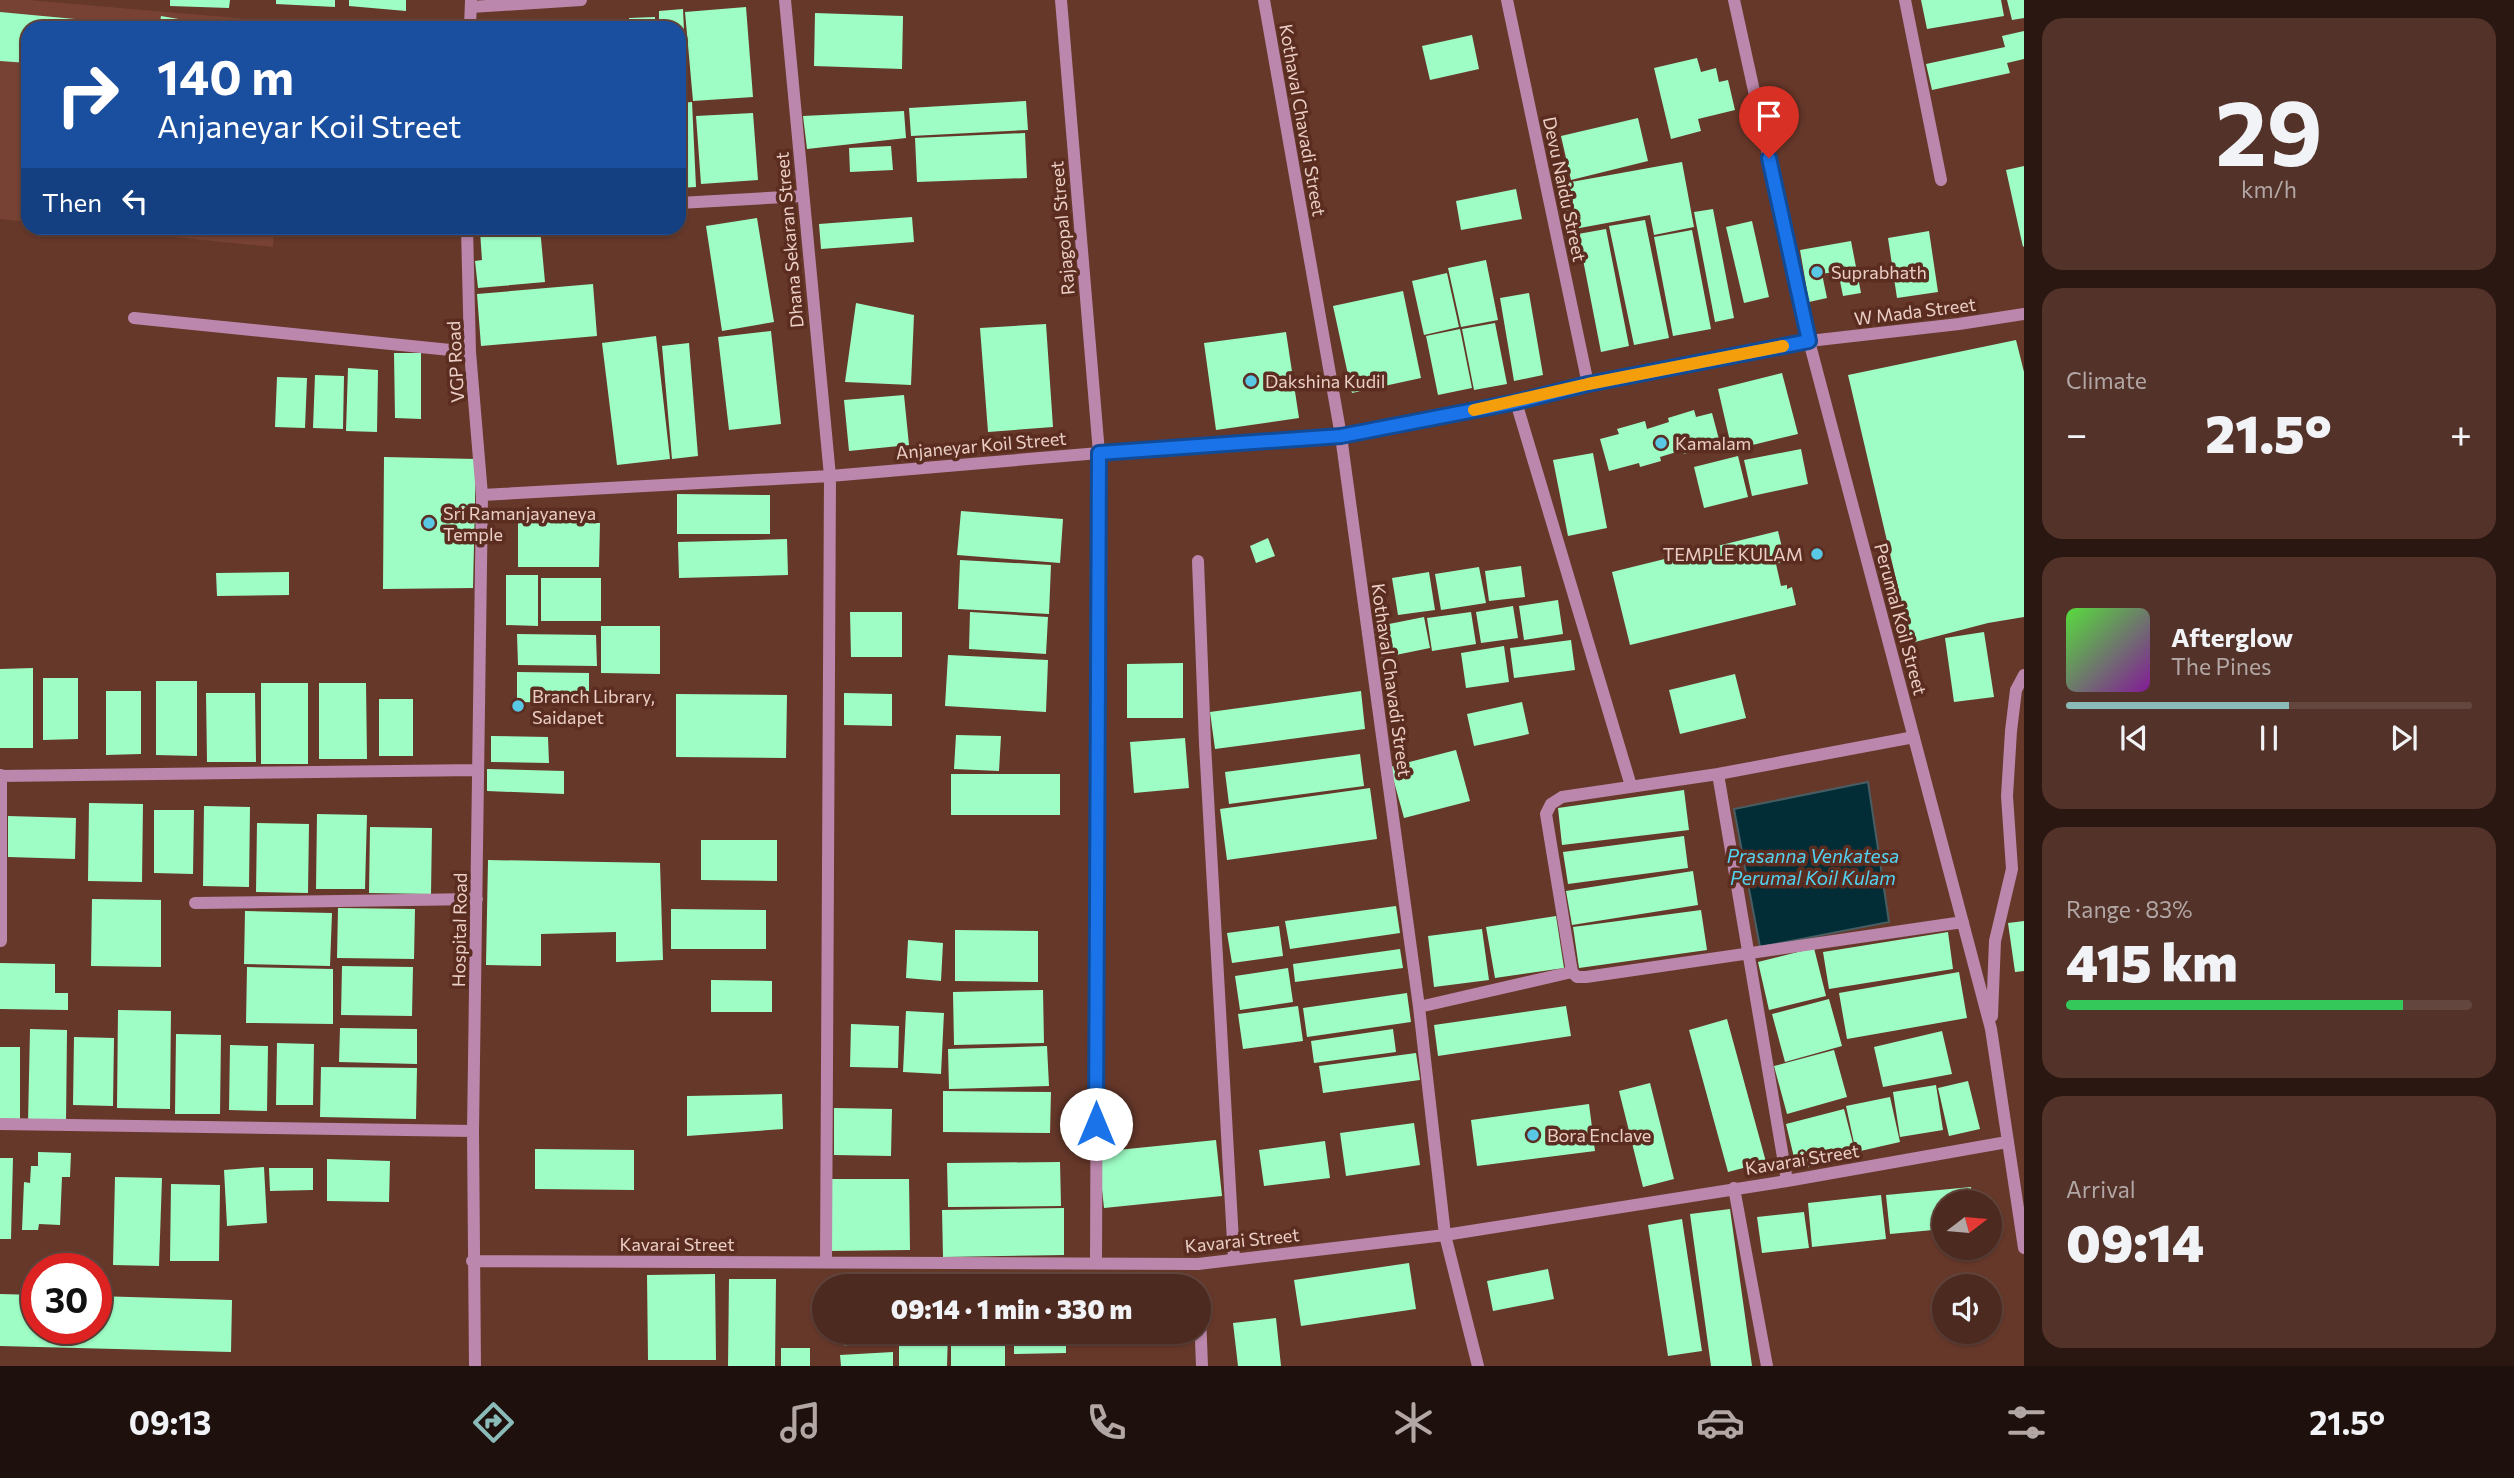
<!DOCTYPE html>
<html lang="en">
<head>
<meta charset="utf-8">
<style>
  :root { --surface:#4c2a20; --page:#533229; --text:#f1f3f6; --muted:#b2a7a5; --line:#63463e; --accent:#8bbbb9 }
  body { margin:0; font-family:Commissioner,sans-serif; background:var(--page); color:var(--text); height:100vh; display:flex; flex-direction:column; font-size:26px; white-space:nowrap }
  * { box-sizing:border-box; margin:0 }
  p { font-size:23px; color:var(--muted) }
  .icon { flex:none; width:38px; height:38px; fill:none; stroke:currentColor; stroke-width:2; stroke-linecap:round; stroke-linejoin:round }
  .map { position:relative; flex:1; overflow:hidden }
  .drawer { display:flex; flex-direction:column; gap:18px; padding:18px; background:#2a1712; width:490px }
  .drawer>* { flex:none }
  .guide { position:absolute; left:21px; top:21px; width:665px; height:214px; border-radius:21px; box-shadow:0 2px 5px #0004,0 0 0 2px var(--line); background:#1a4fa0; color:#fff; overflow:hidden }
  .needle { width:46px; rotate:74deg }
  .tools { position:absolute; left:1932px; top:1190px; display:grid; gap:14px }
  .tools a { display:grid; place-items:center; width:70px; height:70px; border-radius:50%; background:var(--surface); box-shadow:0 2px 5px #0004,0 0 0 2px var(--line); font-size:35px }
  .speed { position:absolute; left:21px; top:1253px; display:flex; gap:14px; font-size:35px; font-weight:700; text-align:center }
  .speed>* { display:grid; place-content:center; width:91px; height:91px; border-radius:50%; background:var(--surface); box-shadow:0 2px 5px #0004,0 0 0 2px var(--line); line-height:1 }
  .speed .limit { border:10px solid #d22; background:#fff; color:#111 }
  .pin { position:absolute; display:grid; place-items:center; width:60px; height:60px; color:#fff; margin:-72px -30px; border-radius:50% 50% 50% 0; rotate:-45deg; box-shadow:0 0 7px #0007 }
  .pin .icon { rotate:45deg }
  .me { position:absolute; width:77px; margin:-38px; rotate:0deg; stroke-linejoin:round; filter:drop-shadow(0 0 5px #0008) }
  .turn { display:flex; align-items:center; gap:24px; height:147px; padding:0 21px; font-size:32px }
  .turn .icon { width:91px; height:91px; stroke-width:2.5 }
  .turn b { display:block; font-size:49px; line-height:60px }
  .then { display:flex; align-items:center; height:66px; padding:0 21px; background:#0003; gap:14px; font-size:26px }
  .big { font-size:52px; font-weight:800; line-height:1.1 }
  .drawer .card { flex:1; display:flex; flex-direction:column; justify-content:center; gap:10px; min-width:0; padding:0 24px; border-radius:21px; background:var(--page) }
  .drawer .dial { align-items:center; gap:0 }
  .dial b { font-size:91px; line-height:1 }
  .song { display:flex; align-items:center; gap:21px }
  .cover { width:84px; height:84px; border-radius:10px; background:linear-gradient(135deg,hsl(110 70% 55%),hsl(290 70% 35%)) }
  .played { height:7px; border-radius:4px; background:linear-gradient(90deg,var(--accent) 55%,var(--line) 55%) }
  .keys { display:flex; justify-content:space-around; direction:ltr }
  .heat { display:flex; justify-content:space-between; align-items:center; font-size:38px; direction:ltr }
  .charge { height:10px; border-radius:5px; background:linear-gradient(90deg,#34c759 83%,var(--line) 0) }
  .trip { position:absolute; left:812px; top:1274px; width:399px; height:70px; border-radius:35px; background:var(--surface); box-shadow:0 2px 5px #0004,0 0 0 2px var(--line); font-weight:800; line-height:70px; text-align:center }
  .menu { display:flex; height:112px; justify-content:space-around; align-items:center; background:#1e110d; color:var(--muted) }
  .menu .icon { width:49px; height:49px }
  .menu .selected { color:var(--accent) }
  .menu b { font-size:32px; color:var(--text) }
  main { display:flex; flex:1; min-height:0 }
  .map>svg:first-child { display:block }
  .built { fill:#774233 }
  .water { fill:#022d37; stroke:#485d62; stroke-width:2 }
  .building { fill:#9efdc5 }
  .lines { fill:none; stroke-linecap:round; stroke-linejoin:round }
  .minor { stroke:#bb87ac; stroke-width:12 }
  .route-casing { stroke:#114b97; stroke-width:18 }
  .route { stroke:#1a73e8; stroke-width:12 }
  .slow { stroke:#f59e0b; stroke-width:12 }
  .poi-dot { fill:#59c8e5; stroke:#5a2d20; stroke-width:2.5 }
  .labels { text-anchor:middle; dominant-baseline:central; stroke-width:7; stroke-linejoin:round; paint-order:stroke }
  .street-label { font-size:18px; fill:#ebcec5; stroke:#5a2d20 }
  .poi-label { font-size:18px; fill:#ebcec5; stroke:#5a2d20; text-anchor:start }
  .water-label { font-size:19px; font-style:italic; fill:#52d3f3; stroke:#5a2d20 }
</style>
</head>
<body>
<main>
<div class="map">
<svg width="2024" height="1366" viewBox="0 0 2024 1366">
  <rect width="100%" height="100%" fill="#66382a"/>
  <path class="built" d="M0 0H28L281 22V28H28V222L0 219Z
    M83 228H274L273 247Z"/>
  <path class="water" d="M1868 782 1889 922 1760 947 1734 809Z"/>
  <path class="building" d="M170 0H230L229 8 170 6Z
    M276 0H335V7L276 4Z
    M349 0H406V11L349 6Z
    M1921 0H2001L2004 16 1927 29Z
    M2007 0H2024V18L2012 20Z
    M746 7 753 97 693 101 685 12Z
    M683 9 687 97 679 98V28H659V11Z
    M0 12 150 26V28H28V63L0 61Z
    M815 13 903 16 902 69 814 66Z
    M161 16 202 23 201 28H159Z
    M655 17V28H630L629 18Z
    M628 19V28H602V20Z
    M573 22H598V28H574Z
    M2024 31V59L2007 63 2010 73 1932 90 1926 64 2005 47 2002 36Z
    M1472 35 1479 69 1430 80 1422 46Z
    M1697 58 1701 72 1716 68 1719 82 1728 80 1735 110 1698 119 1701 131 1671 139 1654 68Z
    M1026 101 1028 130 911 136 909 108Z
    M692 102 696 187 679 188V103Z
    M904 111 906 138 807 149 803 116Z
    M753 113 758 180 701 184 696 116Z
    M1638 118 1648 161 1571 180 1561 136Z
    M1025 133 1027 178 917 182 915 138Z
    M891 146 893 170 850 172 849 148Z
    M1682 162 1694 227 1654 235 1650 215 1569 230 1560 184Z
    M2024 166V246L2023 247 2006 170Z
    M1516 189 1522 219 1461 230 1456 201Z
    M1713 209 1734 318 1715 322 1694 212Z
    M912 217 914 242 821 249 819 224Z
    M757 218 774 322 722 331 706 226Z
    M1645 220 1669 338 1634 345 1609 226Z
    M1752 221 1769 297 1744 303 1726 227Z
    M522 228H540L545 282 478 288 475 261 482 260 480 231Z
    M1606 229 1629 346 1601 352 1578 234Z
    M1692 230 1711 329 1673 336 1654 237Z
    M1929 231 1938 292 1897 298 1888 238Z
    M1851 241 1861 293 1843 296 1838 271 1822 274 1827 298 1809 302 1800 250Z
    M1486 260 1498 320 1461 327 1448 268Z
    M1447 273 1459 327 1424 335 1412 281Z
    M593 284 597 336 481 346 477 294Z
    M1403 291 1421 378 1352 393 1333 306Z
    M1529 293 1543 375 1514 381 1500 298Z
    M856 303 914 315 911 385 845 382Z
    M1495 323 1507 384 1474 390 1462 329Z
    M1046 324 1053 427 988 432 980 328Z
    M1460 329 1472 388 1438 395 1426 336Z
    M771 331 781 424 729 430 718 337Z
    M1286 332 1299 418 1216 430 1204 343Z
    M656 336 670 459 617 465 602 343Z
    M2016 340 2024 372V617L1988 623 1911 643 1848 375Z
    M689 343 698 456 672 459 662 346Z
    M394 353H421V419L395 418Z
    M348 368 378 370 377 432 346 431Z
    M1782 373 1798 434 1732 450 1718 389Z
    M315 375 344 376 343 429 313 428Z
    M277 377 307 378 305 428 275 427Z
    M904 395 909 445 849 451 844 400Z
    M1694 410 1696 417 1712 413 1721 447 1705 452 1704 448 1684 454 1683 450 1660 457 1661 461 1640 467 1639 463 1609 471 1600 439 1619 434 1617 429 1645 421 1647 429 1669 422 1668 418Z
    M1801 449 1808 484 1752 496 1744 460Z
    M1593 453 1607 528 1568 536 1553 460Z
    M1738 456 1748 497 1704 508 1694 467Z
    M384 457 476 459 473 588 383 589Z
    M677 494 770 495V534H677Z
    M961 511 1063 519 1060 563 957 555Z
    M518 522 600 523 599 567H518Z
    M1778 531 1784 556 1780 557 1781 562 1776 564 1781 586 1787 585V589L1792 587 1796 605 1630 645 1612 572Z
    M1268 538 1275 556 1256 563 1250 546Z
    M787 539 788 575 679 578 678 542Z
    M960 560 1051 565 1049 614 958 609Z
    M1521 566 1525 597 1489 601 1485 571Z
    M1479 567 1486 603 1441 610 1435 574Z
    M289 572V595L217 596 216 573Z
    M1429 572 1435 610 1398 615 1392 578Z
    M506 575H538V626L506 625Z
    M541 578H601V621H541Z
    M1558 600 1563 634 1524 640 1519 606Z
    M1513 606 1518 638 1481 643 1476 612Z
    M850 612H902V657H851Z
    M970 612 1048 617 1046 654 969 649Z
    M1471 612 1476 644 1432 651 1427 618Z
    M1424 617 1430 648 1381 658 1374 627Z
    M601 626H660V674L601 673Z
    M1984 632 1994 697 1954 702 1945 638Z
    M517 634 596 635 597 666 518 665Z
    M1571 640 1575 670 1514 678 1510 648Z
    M1504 646 1509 682 1466 688 1461 653Z
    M948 655 1048 660 1046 712 945 706Z
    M1183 663V718H1127V664Z
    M33 668V748H0V669Z
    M517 672 589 673V703L517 702Z
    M1735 674 1746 718 1680 734 1669 690Z
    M43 678H78V739L43 740Z
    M156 681H197V756L156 755Z
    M261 683H308V764H261Z
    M319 683H366L367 759H319Z
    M106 691H141V754L106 755Z
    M1361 691 1365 729 1215 749 1210 712Z
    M206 693H255L256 762H207Z
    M844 693 892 694V726L844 725Z
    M676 694 787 695 786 758 676 757Z
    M379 699H413V756H379Z
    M1522 702 1529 734 1474 746 1467 714Z
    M956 735 1001 736 999 771 954 769Z
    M491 736 548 737 549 763 491 762Z
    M1185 738 1189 788 1134 793 1130 742Z
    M1456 750 1470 801 1404 818 1390 767Z
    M1360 754 1364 786 1229 804 1225 772Z
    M487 769 564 771V794L487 791Z
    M951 774H1060V815H951Z
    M1370 788 1377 839 1227 860 1220 809Z
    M1684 790 1689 830 1562 845 1558 808Z
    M89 803 143 804 142 882 88 881Z
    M204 806 250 807 249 887 203 886Z
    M154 810H194L193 874 154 873Z
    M317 814 367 815 365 889H316Z
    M8 816 76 818 75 859 8 857Z
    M257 823 309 824 308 893 256 892Z
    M370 827 432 828 431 894 369 893Z
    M1684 836 1688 868 1568 884 1563 852Z
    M701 840H777V881L701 880Z
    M488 860 660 863 663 960 616 962V932L541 934V966L486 965Z
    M1693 871 1698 905 1572 925 1566 891Z
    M92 899 161 900V967L91 966Z
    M1396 906 1400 933 1290 949 1285 921Z
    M338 908 415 909 414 959 337 958Z
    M671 909 766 910V949H671Z
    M1701 910 1707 950 1579 968 1573 927Z
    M245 911 332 913 330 966 244 964Z
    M1556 916 1564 968 1495 978 1486 927Z
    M2024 921V971L2015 972 2008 923Z
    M1279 926 1283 956 1232 963 1227 933Z
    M1482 929 1489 980 1434 987 1428 936Z
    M955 930 1038 931V982L955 981Z
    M1948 932 1953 969 1829 989 1823 952Z
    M908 940 943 943 941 981 906 978Z
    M1814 948 1826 996 1769 1010 1758 962Z
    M1400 949 1403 968 1295 982 1293 964Z
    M0 963 55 964V993H68V1010L0 1009Z
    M342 966 413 967 412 1016 341 1015Z
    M247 967 333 969V1024L246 1023Z
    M1288 968 1293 1002 1240 1010 1235 976Z
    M1959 972 1967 1018 1847 1039 1839 993Z
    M711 980 772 981V1012H711Z
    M1043 990 1044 1043 954 1045 953 992Z
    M1407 993 1411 1022 1307 1037 1303 1008Z
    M1829 999 1842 1046 1785 1062 1772 1014Z
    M1298 1006 1303 1041 1243 1049 1238 1014Z
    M1566 1006 1571 1036 1438 1056 1434 1025Z
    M118 1010 171 1011 170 1109 117 1108Z
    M906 1011 944 1013 941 1074 903 1072Z
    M1727 1019 1766 1162 1728 1172 1689 1030Z
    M851 1024 899 1026 898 1068 850 1067Z
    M340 1028 417 1029V1064L339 1062Z
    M30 1029 67 1030 66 1124 28 1123Z
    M1393 1029 1396 1052 1314 1063 1311 1041Z
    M1942 1031 1952 1074 1883 1087 1874 1047Z
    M176 1034 221 1035 220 1114H175Z
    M74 1037 114 1038 113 1106 73 1105Z
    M277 1043 314 1044 313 1105H276Z
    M230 1045 268 1046 267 1111 229 1110Z
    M1047 1046 1049 1086 949 1089 948 1049Z
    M0 1047H20V1120H0Z
    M1834 1050 1847 1097 1787 1114 1774 1066Z
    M1416 1053 1420 1080 1323 1093 1319 1066Z
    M321 1067 417 1068 416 1119 320 1117Z
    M1968 1081 1980 1129 1949 1136 1938 1088Z
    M1650 1083 1674 1179 1643 1187 1619 1091Z
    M1936 1085 1943 1130 1900 1137 1893 1092Z
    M943 1091 1051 1092 1050 1133 943 1132Z
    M782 1094 783 1129 687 1136V1096Z
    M1890 1097 1900 1142 1856 1152 1846 1106Z
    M1589 1104 1595 1151 1477 1166 1471 1120Z
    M834 1108 892 1109 891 1156 834 1155Z
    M1844 1109 1856 1155 1797 1170 1786 1124Z
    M1414 1123 1420 1165 1346 1176 1340 1133Z
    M1216 1140 1222 1196 1104 1208 1098 1152Z
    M1325 1141 1330 1178 1264 1186 1259 1150Z
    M535 1149 634 1150V1190L535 1189Z
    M38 1152 71 1153 70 1177H62L60 1225 39 1224 38 1230H22L24 1182 30 1183 31 1166H38Z
    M0 1158H13L11 1239H0Z
    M327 1159 390 1161 389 1202 327 1201Z
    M1060 1162 1061 1206 948 1207 947 1163Z
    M264 1167 267 1223 227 1226 224 1170Z
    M269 1168H313V1190L270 1191Z
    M115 1177 162 1178 159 1266 113 1265Z
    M829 1179H909L910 1250 830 1251Z
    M171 1184 220 1185 219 1261H170Z
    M1971 1187 1973 1202H1944V1229L1890 1234 1886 1195Z
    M1881 1195 1886 1239 1812 1247 1808 1203Z
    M1064 1208V1255L943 1257 942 1210Z
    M1730 1209 1752 1366H1711L1690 1214Z
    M1804 1212 1809 1248 1762 1253 1757 1217Z
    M1682 1219 1702 1351 1668 1356 1648 1225Z
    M1409 1263 1416 1309 1301 1326 1294 1280Z
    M1548 1269 1554 1299 1493 1311 1487 1281Z
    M715 1274 716 1360H648L647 1275Z
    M729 1279H776L775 1366H728Z
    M844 1283H892V1286H844Z
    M0 1294 37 1295V1328H96V1296L232 1300 231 1352 0 1346Z
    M1276 1318 1281 1366H1238L1233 1323Z
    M844 1332H892V1346H844Z
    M899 1332H948L947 1366H899Z
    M951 1332H1005V1366H951Z
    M1014 1332H1066V1353L1014 1354Z
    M781 1348H810V1366H781Z
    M893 1352V1366H841L840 1355Z"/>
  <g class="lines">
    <path class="minor" d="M785 0 830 476 826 1261
      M1061 0 1099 453 1096 1263
      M1264 0 1341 436 1419 1007 1445 1235 1478 1366
      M1507 0 1588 384
      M1734 0 1809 341 1991 1029 2024 1248
      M1905 0 1941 180
      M471 7 581 0
      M470 28 471 0
      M679 203 802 196
      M467 228 470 352 482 495 473 1131 475 1366
      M134 318 470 352
      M1516 402 1631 786
      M482 495 830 476 1099 453 1341 436 1516 402 1588 384 1809 341 1959 324 2024 314
      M1198 561 1205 744 1234 1259
      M1718 774 1787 1181
      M0 776 478 770
      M195 903 477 899
      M1 941V775
      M1572 972 1546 814 1551 804 1562 797 1718 774 1914 737
      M1419 1007 1572 972 1577 977H1586L1963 922
      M1992 1016 1995 941 2012 869 2007 796 2011 731 2016 690 2024 675
      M0 1124 473 1131
      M1734 1188 1767 1366
      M472 1261 1198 1264 1445 1235 1787 1181 2007 1142
      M1199 1289 1202 1366"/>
  </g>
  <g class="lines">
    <g class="route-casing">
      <path id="route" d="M1096 1124 1099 453 1341 436 1516 402 1588 384 1809 341 1769 158"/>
    </g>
    <use href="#route" class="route"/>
    <path class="slow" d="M1474 410 1588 384 1783 346"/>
  </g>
  <g class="poi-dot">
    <circle cx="1817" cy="272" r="7"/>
    <circle cx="1251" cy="381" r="7"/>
    <circle cx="1661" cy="443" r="7"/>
    <circle cx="429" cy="523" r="7"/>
    <circle cx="1817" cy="554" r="7"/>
    <circle cx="518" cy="706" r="7"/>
    <circle cx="1533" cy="1135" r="7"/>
  </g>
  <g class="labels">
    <g class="street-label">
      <text transform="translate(1303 120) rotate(80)">Kothaval Chavadi Street</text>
      <text transform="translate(1565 189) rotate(78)">Devu Naidu Street</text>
      <text transform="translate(1062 228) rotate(-95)">Rajagopal Street</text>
      <text transform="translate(789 240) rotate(-95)">Dhana Sekaran Street</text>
      <text transform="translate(1915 311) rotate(-7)">W Mada Street</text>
      <text transform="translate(455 362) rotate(-93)">VGP Road</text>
      <text transform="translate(981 445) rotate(-5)">Anjaneyar Koil Street</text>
      <text transform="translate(1901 619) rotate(75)">Perumal Koil Street</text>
      <text transform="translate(1392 680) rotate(82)">Kothaval Chavadi Street</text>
      <text transform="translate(459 930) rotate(-89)">Hospital Road</text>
      <text transform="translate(1802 1159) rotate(-9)">Kavarai Street</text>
      <text transform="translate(1242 1240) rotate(-6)">Kavarai Street</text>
      <text x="677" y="1244">Kavarai Street</text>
    </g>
    <g class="poi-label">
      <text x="1831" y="272">Suprabhath</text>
      <text x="1265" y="381">Dakshina Kudil</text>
      <text x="1675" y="443">Kamalam</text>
      <text x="443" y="513">Sri Ramanjayaneya<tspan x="443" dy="21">Temple</tspan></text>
      <text x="1803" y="554" text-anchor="end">TEMPLE KULAM</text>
      <text x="532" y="696">Branch Library,<tspan x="532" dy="21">Saidapet</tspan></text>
      <text x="1547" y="1135">Bora Enclave</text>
    </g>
    <g class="water-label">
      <text x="1813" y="855">Prasanna Venkatesa<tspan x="1813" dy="22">Perumal Koil Kulam</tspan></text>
    </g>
  </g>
</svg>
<div class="tools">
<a><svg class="needle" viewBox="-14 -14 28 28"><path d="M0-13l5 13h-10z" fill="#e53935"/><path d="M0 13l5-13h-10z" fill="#b2a7a5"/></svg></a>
<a><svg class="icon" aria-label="sound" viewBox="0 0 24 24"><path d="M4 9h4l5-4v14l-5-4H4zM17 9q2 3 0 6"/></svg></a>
</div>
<div class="speed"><div class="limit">30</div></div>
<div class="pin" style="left:1769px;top:158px;background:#d93025"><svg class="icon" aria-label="arrive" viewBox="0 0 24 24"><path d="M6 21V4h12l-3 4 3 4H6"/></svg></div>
<svg class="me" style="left:1096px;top:1124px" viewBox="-20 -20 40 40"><circle r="19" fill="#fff"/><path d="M0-13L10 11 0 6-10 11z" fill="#1a73e8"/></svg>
<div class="trip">09:14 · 1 min · 330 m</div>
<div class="guide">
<div class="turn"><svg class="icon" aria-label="right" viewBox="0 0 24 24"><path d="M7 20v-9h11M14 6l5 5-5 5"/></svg><div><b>140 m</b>Anjaneyar Koil Street</div></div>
<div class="then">Then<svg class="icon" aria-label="left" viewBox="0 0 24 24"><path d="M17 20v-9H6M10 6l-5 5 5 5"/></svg></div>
</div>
</div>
<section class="drawer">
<div class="card dial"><b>29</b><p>km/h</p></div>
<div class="card"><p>Climate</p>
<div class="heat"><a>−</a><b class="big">21.5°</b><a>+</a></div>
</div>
<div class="card">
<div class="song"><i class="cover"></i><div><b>Afterglow</b><p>The Pines</p></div></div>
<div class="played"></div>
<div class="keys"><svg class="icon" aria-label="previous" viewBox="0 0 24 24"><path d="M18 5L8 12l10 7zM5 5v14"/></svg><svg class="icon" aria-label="pause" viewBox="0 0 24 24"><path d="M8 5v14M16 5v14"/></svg><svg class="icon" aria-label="next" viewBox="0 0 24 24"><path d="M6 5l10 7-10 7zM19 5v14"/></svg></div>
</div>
<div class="card"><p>Range · 83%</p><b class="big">415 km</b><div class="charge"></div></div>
<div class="card"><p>Arrival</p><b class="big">09:14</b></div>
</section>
</main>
<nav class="menu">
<b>09:13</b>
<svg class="icon selected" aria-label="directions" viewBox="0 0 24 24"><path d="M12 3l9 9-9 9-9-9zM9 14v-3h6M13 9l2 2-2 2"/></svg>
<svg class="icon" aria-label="music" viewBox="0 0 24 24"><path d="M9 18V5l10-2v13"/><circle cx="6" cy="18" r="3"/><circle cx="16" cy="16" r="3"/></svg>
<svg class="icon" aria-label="phone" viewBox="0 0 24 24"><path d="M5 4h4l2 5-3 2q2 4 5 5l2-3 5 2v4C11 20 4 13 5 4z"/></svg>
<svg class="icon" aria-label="climate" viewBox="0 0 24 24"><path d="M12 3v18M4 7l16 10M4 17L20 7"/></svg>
<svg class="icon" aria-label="car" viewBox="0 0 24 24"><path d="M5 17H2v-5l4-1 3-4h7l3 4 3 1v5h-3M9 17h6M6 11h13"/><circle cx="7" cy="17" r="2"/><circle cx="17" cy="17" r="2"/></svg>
<svg class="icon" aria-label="filters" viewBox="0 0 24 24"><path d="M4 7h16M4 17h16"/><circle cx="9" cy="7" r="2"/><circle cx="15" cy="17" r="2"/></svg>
<b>21.5°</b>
</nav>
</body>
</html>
